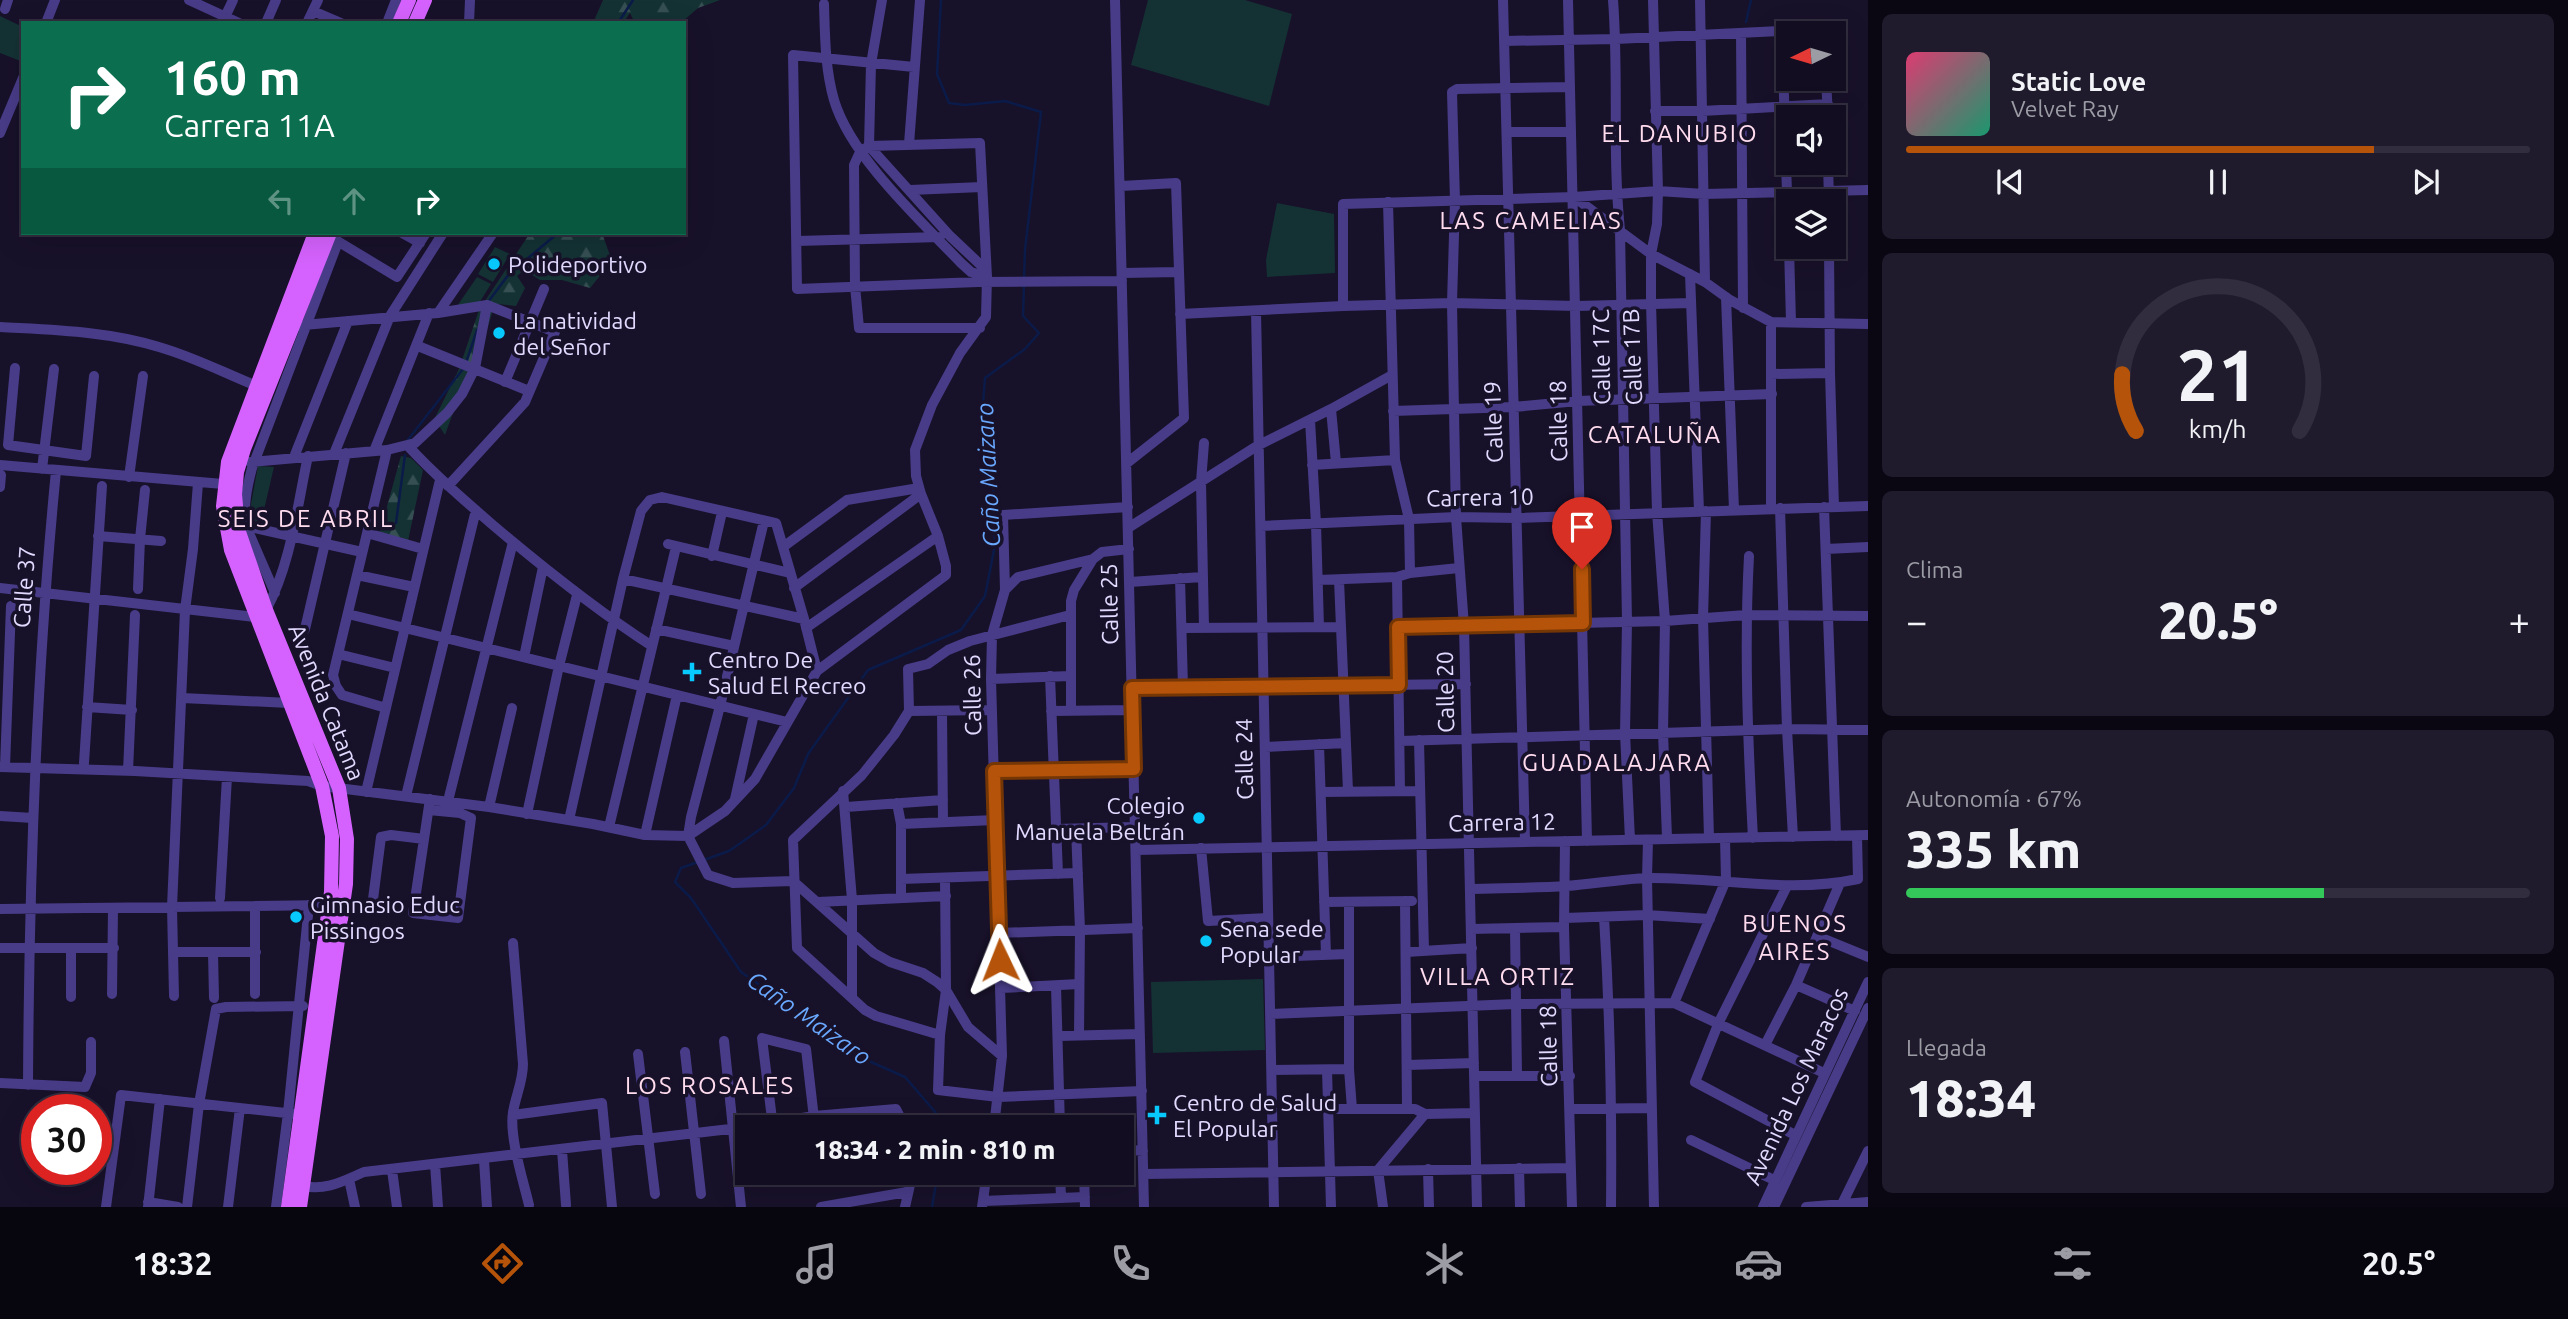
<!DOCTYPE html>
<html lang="es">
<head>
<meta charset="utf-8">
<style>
  :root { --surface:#120d20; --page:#1f1b2d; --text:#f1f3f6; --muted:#9c9ca5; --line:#312d3e; --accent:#b45309 }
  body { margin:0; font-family:Ubuntu,sans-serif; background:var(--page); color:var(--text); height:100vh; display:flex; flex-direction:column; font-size:26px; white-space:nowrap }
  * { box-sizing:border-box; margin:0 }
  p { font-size:23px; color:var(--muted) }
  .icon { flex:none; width:38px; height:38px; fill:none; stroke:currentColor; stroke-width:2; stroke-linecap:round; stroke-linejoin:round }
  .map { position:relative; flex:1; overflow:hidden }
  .drawer { display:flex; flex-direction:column; gap:14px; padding:14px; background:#0a0712; width:700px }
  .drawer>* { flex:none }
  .top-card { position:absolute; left:21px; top:21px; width:665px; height:214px; border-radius:0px; box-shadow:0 7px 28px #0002,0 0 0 2px var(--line); background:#0b6e4f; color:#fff; overflow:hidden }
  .needle { width:46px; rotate:265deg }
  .tools { position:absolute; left:1776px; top:21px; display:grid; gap:14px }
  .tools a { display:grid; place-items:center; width:70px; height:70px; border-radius:0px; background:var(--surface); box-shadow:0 7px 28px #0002,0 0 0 2px var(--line); font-size:35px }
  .speed { position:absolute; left:21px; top:1094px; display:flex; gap:14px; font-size:35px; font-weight:700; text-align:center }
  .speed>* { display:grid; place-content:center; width:91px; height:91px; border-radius:50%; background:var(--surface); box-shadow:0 7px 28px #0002,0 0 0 2px var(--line); line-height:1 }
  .speed .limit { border:10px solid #d22; background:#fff; color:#111 }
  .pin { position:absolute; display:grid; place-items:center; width:60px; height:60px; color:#fff; margin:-72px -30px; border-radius:50% 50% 50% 0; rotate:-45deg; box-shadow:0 0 7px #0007 }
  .pin .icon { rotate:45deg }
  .me { position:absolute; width:77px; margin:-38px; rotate:358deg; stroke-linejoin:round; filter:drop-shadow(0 0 5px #0008) }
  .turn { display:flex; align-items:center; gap:24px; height:147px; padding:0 28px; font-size:32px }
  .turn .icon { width:91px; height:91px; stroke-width:2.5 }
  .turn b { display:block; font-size:49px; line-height:60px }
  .lanes { display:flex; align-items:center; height:66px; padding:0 28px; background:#0003; justify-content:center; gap:35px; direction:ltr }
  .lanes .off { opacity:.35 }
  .big { font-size:52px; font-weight:800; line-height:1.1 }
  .drawer .card { flex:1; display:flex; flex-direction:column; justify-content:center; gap:10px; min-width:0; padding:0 24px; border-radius:10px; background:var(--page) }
  .drawer .dial { align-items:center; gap:0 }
  .dial svg { height:182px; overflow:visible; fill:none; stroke:var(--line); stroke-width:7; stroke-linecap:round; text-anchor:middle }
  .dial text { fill:var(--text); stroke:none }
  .song { display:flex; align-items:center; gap:21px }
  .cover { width:84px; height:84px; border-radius:10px; background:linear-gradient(135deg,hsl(340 70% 55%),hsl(160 70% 35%)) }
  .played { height:7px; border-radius:4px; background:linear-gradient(90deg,var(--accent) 75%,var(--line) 75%) }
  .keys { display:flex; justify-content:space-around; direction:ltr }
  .heat { display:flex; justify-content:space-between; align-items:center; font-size:38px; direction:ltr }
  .charge { height:10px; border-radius:5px; background:linear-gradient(90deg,#34c759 67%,var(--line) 0) }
  .trip { position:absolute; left:735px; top:1115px; width:399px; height:70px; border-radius:0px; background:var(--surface); box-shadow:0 7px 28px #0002,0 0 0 2px var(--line); font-weight:800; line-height:70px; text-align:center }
  .tab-bar { display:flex; height:112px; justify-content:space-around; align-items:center; background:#07050d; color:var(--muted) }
  .tab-bar .icon { width:49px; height:49px }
  .tab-bar .active { color:var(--accent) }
  .tab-bar b { font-size:32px; color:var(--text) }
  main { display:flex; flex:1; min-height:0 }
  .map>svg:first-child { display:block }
  .forest { fill:url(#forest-firs) }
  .park { fill:#143234 }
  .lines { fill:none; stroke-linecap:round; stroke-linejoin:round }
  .stream { stroke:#0b1b49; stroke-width:2.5 }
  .minor { stroke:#483c88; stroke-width:10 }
  .major { stroke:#d562fe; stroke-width:14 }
  .route-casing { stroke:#753606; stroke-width:18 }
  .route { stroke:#b45309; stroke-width:12 }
  .poi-dot { fill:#08c9fd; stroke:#18112a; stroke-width:2.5 }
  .labels { text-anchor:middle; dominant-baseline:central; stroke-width:7; stroke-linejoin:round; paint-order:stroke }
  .poi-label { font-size:23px; fill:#e3daff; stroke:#18112a; text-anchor:start }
  .street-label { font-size:23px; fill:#e3daff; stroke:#18112a }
  .neighbourhood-label { font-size:24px; letter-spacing:2px; fill:#ffdcee; stroke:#18112a }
  .water-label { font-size:24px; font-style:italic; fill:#69a8fe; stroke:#18112a }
</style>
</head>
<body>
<main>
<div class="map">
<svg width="1868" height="1207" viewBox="0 0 1868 1207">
  <defs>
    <pattern id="forest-firs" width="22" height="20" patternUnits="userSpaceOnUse" patternTransform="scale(1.75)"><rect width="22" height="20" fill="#143234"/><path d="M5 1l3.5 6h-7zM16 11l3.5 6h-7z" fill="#364f52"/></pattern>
  </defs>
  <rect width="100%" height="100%" fill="#18112a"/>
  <path class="forest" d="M603 0H720L698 8 683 21 635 23 630 13 623 23H593Z
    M530 233H602L612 261 590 288 562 280H540L524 270 517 276 525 288 516 306 497 304 493 310 469 389 454 410 445 435 438 424 430 428 459 369 479 310Z
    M401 456 411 458 423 470 408 541 379 535Z"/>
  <path class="park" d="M1148 0H1245L1292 14 1269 106 1131 65Z
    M0 16 23 27V62L0 53Z
    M1277 203 1334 214 1335 273 1267 277 1266 260Z
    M495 247 510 254 493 282 478 274Z
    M477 277 491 284 476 308 453 312Z
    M258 466 274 467 260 527H253L251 504Z
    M1263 979 1265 1050 1153 1053 1151 982Z"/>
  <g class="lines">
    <path class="stream" d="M941 0 937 74 949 103 965 105 1005 101 1041 112 1025 250 1024 278
      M1746 22 1751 0
      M618 23 633 0
      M488 302 509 274 558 233
      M467 360 477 330
      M407 441 463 369
      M396 523 405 455
      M704 860 729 851 766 825 794 788 808 754 868 670 961 630 985 596 995 545 993 485 982 417 985 378 1025 349 1039 333 1023 316 1024 285
      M698 862 681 868 675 882 691 898 741 972 814 1023 853 1054 905 1077 936 1113 939 1127
      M932 1207 938 1172"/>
    <path class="minor" d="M189 0 239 23
      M882 0 871 64 869 146 950 236 985 269
      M1115 0 1144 1207
      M1503 0 1525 842
      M1568 0 1587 841
      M1613 0C1619 77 1612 154 1620 230L1627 622 1625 733 1630 840
      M1653 0 1658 191 1657 224 1651 254V303L1657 512 1665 621 1663 732 1667 838
      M1700 0 1705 282
      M824 4C825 36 825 69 834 100 851 157 920 220 961 263L971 272 987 277
      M5 9 8 0
      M313 11 341 23
      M225 17 233 0
      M46 23 55 0
      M266 23 276 0
      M307 23 318 0
      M387 23 396 0
      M469 23 470 0
      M1782 31 1788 226
      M1741 33 1743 308
      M1504 41 1616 39 1824 29V33
      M914 67 793 55 797 289 978 282 1122 281
      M1826 79 1828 117
      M1655 111H1702L1828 104
      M1507 132H1571
      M0 133 23 78
      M909 144 920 0
      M860 152 854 165 855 286 859 328H980
      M1828 163 1829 201
      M1121 186 1176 183 1184 418 1127 463
      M910 190 982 187
      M1574 197 1651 254 1705 282 1730 300 1771 322 1868 324
      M1388 202 1395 460 1409 519 1410 573
      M402 233 420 243
      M334 239 397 277 426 233
      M797 241 940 237
      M1789 247 1791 322
      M1829 247 1830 373 1834 507
      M1122 273 1179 272
      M1690 274 1699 511
      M1726 297 1734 510
      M1343 306V204L1574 197 1658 191 1704 194 1868 190
      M1256 311 1274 1207
      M438 313 493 233
      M1180 314 1343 306 1452 303 1577 306 1691 303
      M1771 322V509
      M293 326 438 313 487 305 555 332 525 402 448 486
      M0 327C53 330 108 331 159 347 197 358 228 375 264 389
      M418 346 529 391
      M15 368 8 445 86 456 94 376
      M1771 374 1830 373
      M505 382 544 289
      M1331 409 1336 463
      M1393 411 1514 407 1578 401 1772 394
      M1310 420 1316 524 1319 627
      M1204 443 1201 482 1204 627
      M408 446C435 475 464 500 494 526 545 569 596 610 652 646
      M374 451 429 313
      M334 454 390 316 443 233
      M294 457 348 321
      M250 462 387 450 415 443 447 413 462 394 475 368 487 305
      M0 465 223 484
      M1312 465 1395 460
      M42 469 54 369
      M129 477 143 376
      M0 487 1 475
      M1824 507 1836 836
      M1780 508 1787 729 1793 837
      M1706 511 1703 618 1709 838
      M764 521 720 706 691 817 688 836 708 875 733 883 793 881 874 953 890 962 923 973 937 982 946 990 968 1027 1002 1056
      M246 526 362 552
      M1261 526 1456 517 1517 518 1868 506
      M1128 528 1257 446 1331 409 1392 375
      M367 533 423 549
      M98 536 161 541
      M668 544 790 573
      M783 547 847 500 919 488
      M1826 549 1868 547
      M712 556 722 512
      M1749 556C1744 650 1748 744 1753 838
      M357 575 414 587
      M1397 577 1400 791
      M1180 578 1183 687
      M623 579 804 619
      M1318 580 1397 577 1410 573 1459 568
      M1339 580 1348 791
      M1130 582 1202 577
      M0 588 255 617
      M794 588 921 494
      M138 589 140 539 145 490
      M1005 590 1018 577 1093 559 1102 552 1129 549
      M275 593 246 526C243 506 247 487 252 468L338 242
      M266 610C291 564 297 507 308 456
      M348 614 787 722
      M1398 627 1665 621 1746 615 1868 616
      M806 628 938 536
      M1182 628 1341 627
      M305 629 346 453
      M656 629 734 646
      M338 654 395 668
      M524 657 543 567
      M1050 676 1058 874
      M991 679 1070 676
      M1132 688 1466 684
      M182 698 289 703
      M87 707 132 710
      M386 708 342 695 336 686 333 675 387 450
      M909 711 992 710
      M1051 711 1133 710
      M1071 711V601L1074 590 1093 559
      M942 712 943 822
      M1419 740 1424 951
      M1400 741 1787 729 1868 730
      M1319 744 1326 955
      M1265 747 1346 743
      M84 763 102 486
      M0 767 135 771 308 781 322 786 489 807 593 824 645 835 688 836
      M5 767 11 606
      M128 771 135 615
      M994 771 1134 769
      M843 791 852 900V996
      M366 792 440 480
      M1321 792 1419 791
      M406 796 476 510
      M735 799 754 714
      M448 801 513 542
      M897 803 901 824V898
      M489 807 512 708
      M846 807 943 800
      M429 810 460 813 471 818 458 918 413 913 430 799
      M527 814 559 666 577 595
      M0 816 33 818
      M569 820 623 579 641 511 650 500 662 497 776 523 804 619 817 671
      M901 824 995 820
      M609 827 676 547
      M1056 829 1135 827
      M1076 829 1080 930 1079 1035
      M645 835 677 695
      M688 836 725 811 755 779 817 671 946 575V566L938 536 921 494 916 476 915 450 932 405 960 353 986 317 987 277 980 143 869 146 860 152
      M1648 840 1647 878 1654 1207
      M1565 841 1564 927 1572 1207
      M1201 848 1208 921 1268 918
      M1136 850 1868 835
      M945 878 946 990 940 1035 938 1090 998 1097 1142 1091
      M901 879 1078 873
      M1787 886 1719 1022 1695 1082 1795 1135
      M1470 889C1503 888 1535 888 1567 886 1594 884 1621 879 1648 878 1718 877 1789 894 1858 879L1857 836
      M220 898 227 777
      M1405 901 1407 1109
      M818 902 946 896
      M1324 902 1412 901
      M1349 902V1069L1352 1109
      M255 906V994
      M372 907 381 837 391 835 424 839
      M0 909 330 905
      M1604 917C1610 1014 1612 1110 1611 1207
      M1565 918 1647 915 1710 919
      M1471 929 1564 927
      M1515 929 1517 1076
      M999 933 1138 928
      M1817 936 1868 957
      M513 943 523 1064C523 1081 516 1095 513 1112 509 1136 523 1180 529 1205
      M0 948H114
      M71 948V997
      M173 952H256
      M1406 952 1472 948
      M213 953 214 998
      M1269 957 1348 954
      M1796 985 1855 1011
      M1056 986 1060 1127
      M1001 988 1079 984
      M112 994 113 908
      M174 996 172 907 185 610 193 549 198 483
      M1674 1003 1726 880 1725 838
      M1270 1014 1516 1004 1674 1003 1824 1073
      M940 1035 876 1016 865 1010 797 948 793 840 862 775 894 735 909 711 908 669 928 664 948 650 970 641 1070 615
      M1058 1036 1140 1034
      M724 1041 741 1207
      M1765 1045 1796 985 1840 883
      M685 1052 701 1194
      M638 1054 655 1194
      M1407 1065 1474 1063
      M1272 1070 1349 1069
      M1327 1070 1331 1207
      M1474 1076H1570
      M0 1083 85 1087 91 1073V1042
      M28 1085C29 880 36 675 56 471
      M1328 1109H1415L1425 1114 1475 1113
      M1570 1109 1652 1108
      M855 1113 857 1127
      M513 1115 602 1103 612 1207
      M748 1127 814 1116 896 1109 905 1127
      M773 1127 762 1038 806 1049 815 1127
      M994 1127 1002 1056 991 679 992 635 1005 590 1003 515 1128 507
      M1691 1140 1774 1180
      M1122 1149 1143 1151
      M562 1150 566 1205
      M484 1160 487 1207
      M435 1164 438 1207
      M1519 1168 1520 1207
      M1428 1169 1429 1207
      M392 1170 397 1207
      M778 1172V1173
      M1060 1172 1061 1198
      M1084 1172 1085 1207
      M1144 1174 1571 1168
      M349 1179 355 1207
      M303 1186C326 1191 343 1181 364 1172L747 1127
      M983 1201 1085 1197
      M148 1202 178 1207
      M1842 1204 1868 1151
      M106 1207 121 1095 295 1114
      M148 1207 160 1099
      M187 1207 199 1104 216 1009 226 1007 303 1006
      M228 1207 240 1108
      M276 1207 288 1113 309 905
      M821 1207 907 1192
      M905 1207 913 1172
      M982 1207 987 1172
      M1383 1207 1378 1170 1425 1114
      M1477 1207 1464 626 1456 517 1452 303 1455 201 1452 92 1457 89 1570 87
      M1763 1207 1868 982
      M1774 1207 1868 1008
      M1806 1207 1868 1202"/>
    <path class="major" d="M399 23 409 0
      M415 23 425 0
      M288 1207 331 892 332 836 322 786 231 550 223 506 228 462 315 233
      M300 1207 346 884 347 839 339 788 266 610 238 529 235 494 237 472 244 449 330 233"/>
  </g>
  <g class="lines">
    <g class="route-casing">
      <path id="route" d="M1000 960 994 771 1134 769 1132 688 1399 685 1398 627 1583 623 1582 569"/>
    </g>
    <use href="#route" class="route"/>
  </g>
  <g class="poi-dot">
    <circle cx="494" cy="264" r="7"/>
    <circle cx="499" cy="333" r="7"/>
    <path d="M688.5 661.5h7v7h7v7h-7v7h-7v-7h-7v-7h7z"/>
    <circle cx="1199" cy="818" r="7"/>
    <circle cx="296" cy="917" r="7"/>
    <circle cx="1206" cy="941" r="7"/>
    <path d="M1153.5 1104.5h7v7h7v7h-7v7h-7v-7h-7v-7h7z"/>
  </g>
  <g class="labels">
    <g class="poi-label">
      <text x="508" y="264">Polideportivo</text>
      <text x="513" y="320">La natividad<tspan x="513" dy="26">del Señor</tspan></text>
      <text x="708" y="659">Centro De<tspan x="708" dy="26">Salud El Recreo</tspan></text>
      <text x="1185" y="805" text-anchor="end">Colegio<tspan x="1185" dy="26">Manuela Beltrán</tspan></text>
      <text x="310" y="904">Gimnasio Educ<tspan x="310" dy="26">Pissingos</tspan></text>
      <text x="1220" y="928">Sena sede<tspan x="1220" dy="26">Popular</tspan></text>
      <text x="1173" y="1102">Centro de Salud<tspan x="1173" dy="26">El Popular</tspan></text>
    </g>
    <g class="street-label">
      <text transform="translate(1601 357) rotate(-91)">Calle 17C</text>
      <text transform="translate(1632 357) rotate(-92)">Calle 17B</text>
      <text transform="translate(1558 421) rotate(-91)">Calle 18</text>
      <text transform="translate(1493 422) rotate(-92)">Calle 19</text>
      <text transform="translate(1480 497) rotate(-1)">Carrera 10</text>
      <text transform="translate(24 587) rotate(-86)">Calle 37</text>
      <text transform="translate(1109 604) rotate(-91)">Calle 25</text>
      <text transform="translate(1445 692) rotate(-91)">Calle 20</text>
      <text transform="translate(972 695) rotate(-91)">Calle 26</text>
      <text transform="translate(327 702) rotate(68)">Avenida Catama</text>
      <text transform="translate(1244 759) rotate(-91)">Calle 24</text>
      <text transform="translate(1502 822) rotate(-1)">Carrera 12</text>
      <text transform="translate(1548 1046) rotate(-91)">Calle 18</text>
      <text transform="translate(1796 1086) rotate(-65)">Avenida Los Maracos</text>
    </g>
    <g class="neighbourhood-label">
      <text x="1680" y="133">EL DANUBIO</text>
      <text x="1531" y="220">LAS CAMELIAS</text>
      <text x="1655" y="434">CATALUÑA</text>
      <text x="306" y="518">SEIS DE ABRIL</text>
      <text x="1617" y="762">GUADALAJARA</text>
      <text x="1795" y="923">BUENOS<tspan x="1795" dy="28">AIRES</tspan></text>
      <text x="1498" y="976">VILLA ORTIZ</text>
      <text x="710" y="1085">LOS ROSALES</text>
    </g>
    <g class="water-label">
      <text transform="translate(988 475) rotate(-93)">Caño Maizaro</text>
      <text transform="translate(809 1018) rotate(35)">Caño Maizaro</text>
    </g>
  </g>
</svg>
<div class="tools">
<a><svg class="needle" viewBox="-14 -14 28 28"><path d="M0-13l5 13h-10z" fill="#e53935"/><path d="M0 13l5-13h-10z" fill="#9c9ca5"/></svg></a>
<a><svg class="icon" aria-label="sound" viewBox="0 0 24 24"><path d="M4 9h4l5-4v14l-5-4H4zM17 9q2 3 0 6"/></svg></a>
<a><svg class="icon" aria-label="layers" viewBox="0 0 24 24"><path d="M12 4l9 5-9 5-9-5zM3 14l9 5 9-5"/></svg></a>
</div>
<div class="speed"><div class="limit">30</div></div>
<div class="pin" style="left:1582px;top:569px;background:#d93025"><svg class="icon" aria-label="arrive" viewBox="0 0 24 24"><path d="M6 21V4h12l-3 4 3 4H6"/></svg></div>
<svg class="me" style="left:1000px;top:960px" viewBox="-20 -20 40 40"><path d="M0-17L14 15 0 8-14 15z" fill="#b45309" stroke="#fff" stroke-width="4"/></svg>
<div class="trip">18:34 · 2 min · 810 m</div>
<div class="top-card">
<div class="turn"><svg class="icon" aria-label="right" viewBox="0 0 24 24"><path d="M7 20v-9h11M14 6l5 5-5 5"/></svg><div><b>160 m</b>Carrera 11A</div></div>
<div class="lanes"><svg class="icon off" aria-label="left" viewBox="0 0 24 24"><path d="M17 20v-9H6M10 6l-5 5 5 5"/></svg><svg class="icon off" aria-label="ahead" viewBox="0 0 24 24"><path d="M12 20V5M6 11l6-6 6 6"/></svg><svg class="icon" aria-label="right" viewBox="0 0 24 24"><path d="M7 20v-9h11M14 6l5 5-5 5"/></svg></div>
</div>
</div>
<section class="drawer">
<div class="card">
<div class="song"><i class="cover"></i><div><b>Static Love</b><p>Velvet Ray</p></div></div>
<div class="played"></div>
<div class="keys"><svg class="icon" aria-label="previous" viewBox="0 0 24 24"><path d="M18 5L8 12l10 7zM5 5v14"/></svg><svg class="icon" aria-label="pause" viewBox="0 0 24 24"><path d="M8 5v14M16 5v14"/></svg><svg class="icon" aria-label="next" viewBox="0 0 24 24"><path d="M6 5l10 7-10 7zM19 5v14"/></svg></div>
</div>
<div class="card dial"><svg viewBox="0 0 100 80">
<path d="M14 69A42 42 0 1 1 86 69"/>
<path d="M14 69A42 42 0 0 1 8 44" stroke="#b45309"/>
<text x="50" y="56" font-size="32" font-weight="700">21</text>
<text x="50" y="72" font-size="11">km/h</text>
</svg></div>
<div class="card"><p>Clima</p>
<div class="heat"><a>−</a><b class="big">20.5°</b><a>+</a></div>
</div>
<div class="card"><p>Autonomía · 67%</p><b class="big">335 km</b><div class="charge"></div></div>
<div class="card"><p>Llegada</p><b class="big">18:34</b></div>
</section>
</main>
<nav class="tab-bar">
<b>18:32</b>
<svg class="icon active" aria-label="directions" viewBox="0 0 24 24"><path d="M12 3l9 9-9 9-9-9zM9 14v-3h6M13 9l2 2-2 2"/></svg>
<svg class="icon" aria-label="music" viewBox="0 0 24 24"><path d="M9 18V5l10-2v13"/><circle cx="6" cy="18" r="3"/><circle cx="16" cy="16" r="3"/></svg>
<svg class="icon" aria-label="phone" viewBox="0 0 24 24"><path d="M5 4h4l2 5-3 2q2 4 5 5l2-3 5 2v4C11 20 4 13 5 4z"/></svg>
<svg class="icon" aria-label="climate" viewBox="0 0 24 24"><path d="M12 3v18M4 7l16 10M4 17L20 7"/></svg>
<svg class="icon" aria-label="car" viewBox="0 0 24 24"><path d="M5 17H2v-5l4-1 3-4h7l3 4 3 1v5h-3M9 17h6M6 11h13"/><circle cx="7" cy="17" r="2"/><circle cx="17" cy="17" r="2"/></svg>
<svg class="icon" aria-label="filters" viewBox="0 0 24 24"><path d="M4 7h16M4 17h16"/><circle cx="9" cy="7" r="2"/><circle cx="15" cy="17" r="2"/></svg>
<b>20.5°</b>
</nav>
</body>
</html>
